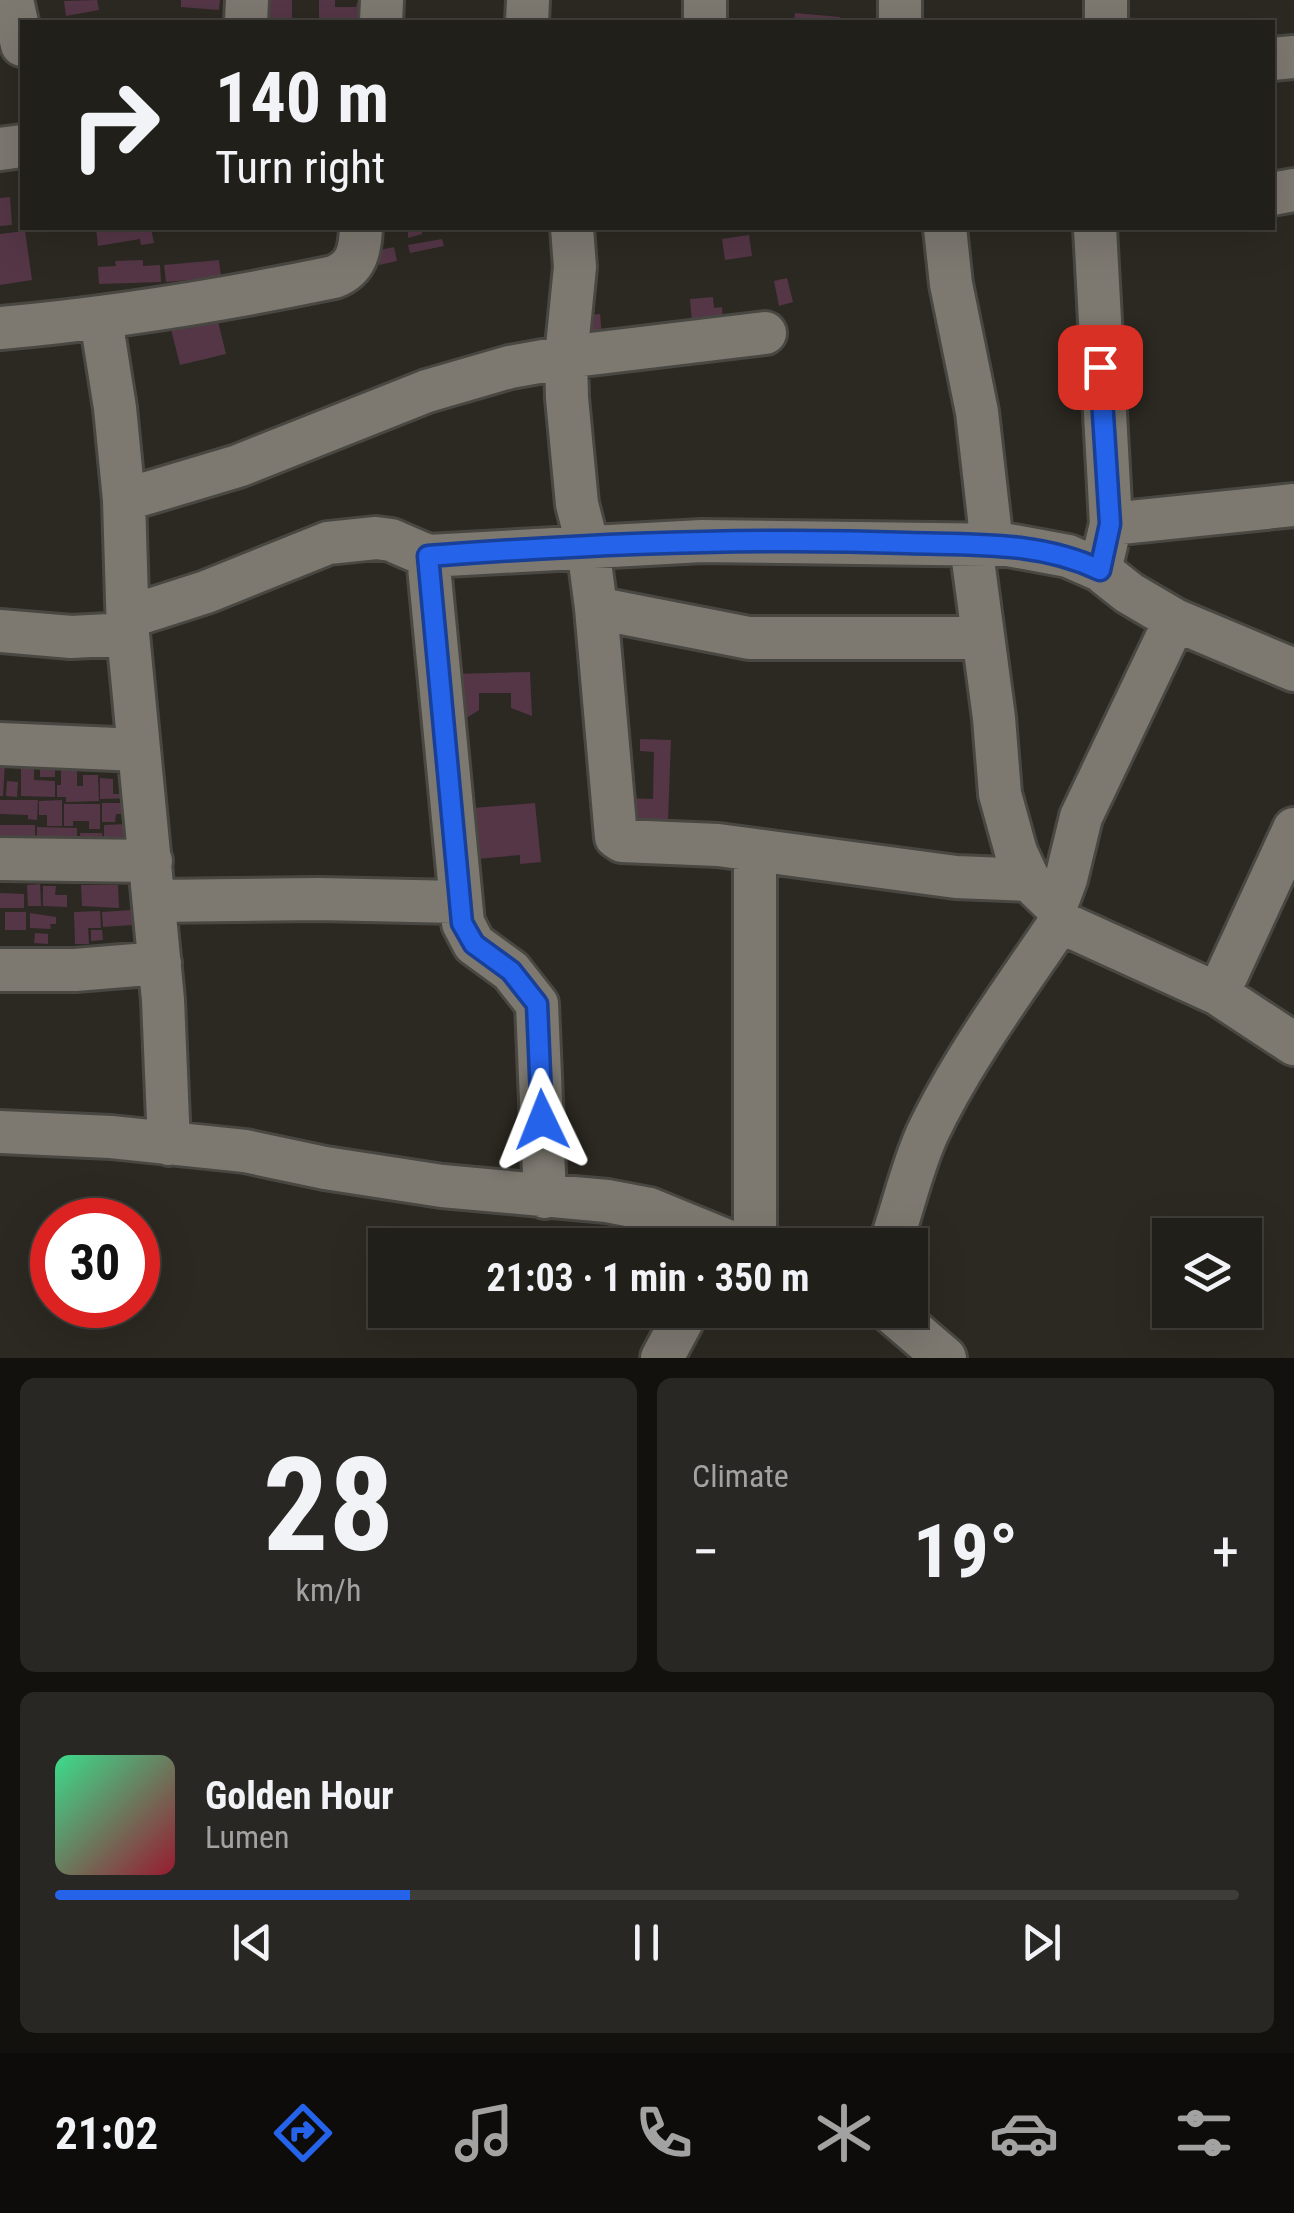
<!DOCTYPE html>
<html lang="en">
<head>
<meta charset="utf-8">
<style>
  :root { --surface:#211f1a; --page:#292723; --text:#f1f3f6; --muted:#a2a2a2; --line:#3e3d39; --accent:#2563eb }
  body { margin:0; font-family:"Roboto Condensed",sans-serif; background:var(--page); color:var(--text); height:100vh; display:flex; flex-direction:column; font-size:38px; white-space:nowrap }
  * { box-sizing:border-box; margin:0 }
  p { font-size:32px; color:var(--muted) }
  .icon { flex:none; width:55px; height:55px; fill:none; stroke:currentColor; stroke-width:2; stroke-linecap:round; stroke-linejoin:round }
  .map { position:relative; height:1358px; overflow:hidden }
  .panel { display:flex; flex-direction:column; gap:20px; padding:20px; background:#12110e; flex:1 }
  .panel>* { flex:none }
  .guide { position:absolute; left:20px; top:20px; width:1255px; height:210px; border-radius:0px; box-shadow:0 10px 40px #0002,0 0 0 2px var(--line); background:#211f1a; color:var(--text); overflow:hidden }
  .tools { position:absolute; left:1152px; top:1218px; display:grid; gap:20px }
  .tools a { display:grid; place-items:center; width:110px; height:110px; border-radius:0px; background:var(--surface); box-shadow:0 10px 40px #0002,0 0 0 2px var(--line); font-size:50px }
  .speed { position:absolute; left:30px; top:1198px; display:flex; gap:20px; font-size:50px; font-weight:700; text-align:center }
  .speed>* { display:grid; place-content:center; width:130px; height:130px; border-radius:50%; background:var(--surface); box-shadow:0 10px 40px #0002,0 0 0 2px var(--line); line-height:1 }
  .speed .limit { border:15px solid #d22; background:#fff; color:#111 }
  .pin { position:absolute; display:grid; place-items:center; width:85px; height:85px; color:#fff; margin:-42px; border-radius:20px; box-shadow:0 5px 15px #0006 }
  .me { position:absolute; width:110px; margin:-55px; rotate:358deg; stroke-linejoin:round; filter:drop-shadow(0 0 8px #0008) }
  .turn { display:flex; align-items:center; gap:35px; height:210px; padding:0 30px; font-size:45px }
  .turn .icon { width:130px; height:130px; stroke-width:2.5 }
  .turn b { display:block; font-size:70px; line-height:85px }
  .big { font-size:75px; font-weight:700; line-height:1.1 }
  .panel .widget { flex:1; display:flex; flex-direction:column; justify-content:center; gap:15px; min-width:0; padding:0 35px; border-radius:15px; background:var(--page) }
  .panel .dial { align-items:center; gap:0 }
  .dial b { font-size:130px; line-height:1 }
  .song { display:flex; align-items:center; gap:30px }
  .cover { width:120px; height:120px; border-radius:15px; background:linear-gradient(135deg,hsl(150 70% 55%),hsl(350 70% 35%)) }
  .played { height:10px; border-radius:5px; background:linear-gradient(90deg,var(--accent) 30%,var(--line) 30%) }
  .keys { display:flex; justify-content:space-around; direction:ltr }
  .heat { display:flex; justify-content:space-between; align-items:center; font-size:55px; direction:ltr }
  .panel .tiles { flex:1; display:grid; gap:20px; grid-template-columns:1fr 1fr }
  .widget:last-child { grid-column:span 2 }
  .trip { position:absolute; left:368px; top:1228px; width:560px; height:100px; border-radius:0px; background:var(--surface); box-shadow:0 10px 40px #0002,0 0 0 2px var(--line); font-weight:700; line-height:100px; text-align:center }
  .tabs { display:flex; height:160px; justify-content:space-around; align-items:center; background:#0d0c0a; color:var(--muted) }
  .tabs .icon { width:70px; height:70px }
  .tabs .active { color:var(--accent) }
  .tabs b { font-size:45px; color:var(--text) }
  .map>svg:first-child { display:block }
  .building { fill:#543646 }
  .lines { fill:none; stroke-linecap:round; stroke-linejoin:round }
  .minor-casing { stroke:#494741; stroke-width:48 }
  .minor { stroke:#7d7971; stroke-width:42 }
  .route-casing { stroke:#184099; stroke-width:25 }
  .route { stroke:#2563eb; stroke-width:18 }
</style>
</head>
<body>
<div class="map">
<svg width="1294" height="1358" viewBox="0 0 1294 1358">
  <rect width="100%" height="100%" fill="#2c2922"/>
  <path class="building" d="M97 0 99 10 66 16 64 1Z
    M181 0H220L219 10 181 7Z
    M255 0H292V22H254Z
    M319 0H335V7H356L358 0H371V22H319Z
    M795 13 840 17V22H794Z
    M10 197 12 225 0 226V198Z
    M96 228H151L154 243 141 245 140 239 98 246Z
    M408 228H422V234L408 238Z
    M25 231 32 280 0 285V234Z
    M749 235 752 256 725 260 722 239Z
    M442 239 444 246 410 253 408 245Z
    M394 247 397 261 379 265 376 251Z
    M143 260V266L160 265 161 282 99 284 98 267 116 266 115 261Z
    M219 260 221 277 166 282 164 265Z
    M787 278 793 302 779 306 774 281Z
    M713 297 714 308 722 307 723 321 692 323 690 299Z
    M216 313 226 354 180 365 170 325Z
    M600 314 602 336 579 337 577 316Z
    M530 672 532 716 511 708V693H479V710L468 717 454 711 453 674Z
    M640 739 671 740 668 820 625 819 626 798 653 799 654 752 640 751Z
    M77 751V786H83V775H98L99 801 66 802V797H57V785H61V759Z
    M0 761 5 762 3 796H0Z
    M40 762H55V777H40Z
    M21 764H34V780L55 781V797L21 796Z
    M122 776 135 798 100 799V778L113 779V794H122Z
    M7 781 18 782 17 797 6 796Z
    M0 800H38L37 820 28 819V815L0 814Z
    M62 800V826H47V815H39V801Z
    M102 803H135L128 821H123L124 814H116L115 822H102Z
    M535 803 541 862 520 864V855L477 859 473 808Z
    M64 804H100V829H89V821H73V826H64Z
    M128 824V839L113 838V844L129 843V838H138V853H134V849L91 853V847H81L80 833H102L104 844V825Z
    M0 825H35V840L0 850Z
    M37 827 77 828V852L37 840Z
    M40 884 41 906H28L27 885Z
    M81 885H118L119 908 82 906Z
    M43 886H56L55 895H67V907L43 906Z
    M0 893 24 894V908H0Z
    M132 910 133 925 103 927 102 912Z
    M100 911 101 928H88L89 944H75L74 912Z
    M5 912H26V930H5Z
    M30 913 56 917V924H50L51 929 30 928Z
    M91 930H102L103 940 91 941Z
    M35 933 48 934V944L34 943Z"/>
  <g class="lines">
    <g class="minor-casing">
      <path id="minor" d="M12 0 22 45
        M1106 0V22
        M246 22 247 0
        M381 22 382 0
        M527 22 528 0
        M705 22V0
        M900 22V0
        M1272 59 1294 57
        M0 149 22 146
        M1272 194 1294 190
        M572 228 575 267 566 357 567 398 577 504 588 547 596 608 616 837 622 841 718 845 956 877 1029 880
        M945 228 951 284 977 412 992 545
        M1095 228 1111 524 1100 570
        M101 319 115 408 124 500 128 634 163 1000 169 1144
        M0 328C113 318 223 300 334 277 357 268 360 250 361 228
        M124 500 238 466 427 391 510 367 566 357 765 333
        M1111 524 1294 505
        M971 545 994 718 1000 794 1016 852 1029 880 1056 906 1060 922 1218 994 1294 1044
        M428 556 463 923 474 944 511 971 537 1004 545 1197
        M596 608 749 638H981
        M128 617 206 592 328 543 376 538 391 540 428 556 702 541 1008 545 1068 556 1100 570 1129 593 1175 620 1294 670
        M0 631 71 637 128 634
        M0 744 139 750
        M755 851V1245
        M0 859 151 861
        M154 901 319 899 459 902
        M1056 906 1066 879 1081 817 1175 620
        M0 970H75L160 963
        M1218 994 1294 829
        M0 1132 111 1137 245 1151 325 1168 442 1186 607 1201 649 1209 737 1245
        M890 1245C903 1208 911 1170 927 1134 962 1060 1014 990 1060 922
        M889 1310 945 1358
        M662 1358 688 1310"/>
    </g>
    <use href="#minor" class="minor"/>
  </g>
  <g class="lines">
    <g class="route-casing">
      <path id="route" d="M542 1120 537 1004 511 971 474 944 462 923 428 556C587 544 747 537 907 543 974 545 1038 541 1100 570L1110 524 1100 367"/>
    </g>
    <use href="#route" class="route"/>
  </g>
</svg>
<div class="tools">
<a><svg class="icon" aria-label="layers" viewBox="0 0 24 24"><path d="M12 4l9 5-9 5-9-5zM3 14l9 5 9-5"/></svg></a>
</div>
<div class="speed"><div class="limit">30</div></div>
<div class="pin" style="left:1100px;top:367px;background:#d93025"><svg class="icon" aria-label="arrive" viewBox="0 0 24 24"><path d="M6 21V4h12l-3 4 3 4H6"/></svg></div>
<svg class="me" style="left:542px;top:1120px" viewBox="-20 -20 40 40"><path d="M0-17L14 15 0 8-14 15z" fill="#2563eb" stroke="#fff" stroke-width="4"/></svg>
<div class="trip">21:03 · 1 min · 350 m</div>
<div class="guide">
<div class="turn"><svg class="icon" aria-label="right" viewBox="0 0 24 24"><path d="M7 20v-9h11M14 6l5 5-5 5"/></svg><div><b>140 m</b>Turn right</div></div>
</div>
</div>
<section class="panel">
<div class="tiles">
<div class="widget dial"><b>28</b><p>km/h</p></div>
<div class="widget"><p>Climate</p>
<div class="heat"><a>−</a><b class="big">19°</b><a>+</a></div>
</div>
<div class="widget">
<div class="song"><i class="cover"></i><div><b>Golden Hour</b><p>Lumen</p></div></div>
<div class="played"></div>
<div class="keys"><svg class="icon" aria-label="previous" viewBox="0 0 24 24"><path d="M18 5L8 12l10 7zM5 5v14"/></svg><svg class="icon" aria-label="pause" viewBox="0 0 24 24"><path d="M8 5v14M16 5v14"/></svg><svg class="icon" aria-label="next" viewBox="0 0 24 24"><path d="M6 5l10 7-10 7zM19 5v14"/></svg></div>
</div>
</div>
</section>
<nav class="tabs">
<b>21:02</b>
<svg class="icon active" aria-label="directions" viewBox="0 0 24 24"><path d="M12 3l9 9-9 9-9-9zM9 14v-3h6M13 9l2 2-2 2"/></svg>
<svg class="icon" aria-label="music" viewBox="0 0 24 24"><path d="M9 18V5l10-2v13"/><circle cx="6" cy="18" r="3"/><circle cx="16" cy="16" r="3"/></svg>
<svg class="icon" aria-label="phone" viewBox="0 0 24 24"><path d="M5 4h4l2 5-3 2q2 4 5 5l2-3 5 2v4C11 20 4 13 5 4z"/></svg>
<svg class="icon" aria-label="climate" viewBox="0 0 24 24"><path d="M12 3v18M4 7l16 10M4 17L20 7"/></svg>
<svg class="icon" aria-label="car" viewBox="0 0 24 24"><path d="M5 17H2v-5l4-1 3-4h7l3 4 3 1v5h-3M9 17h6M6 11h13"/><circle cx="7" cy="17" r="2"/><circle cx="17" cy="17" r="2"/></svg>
<svg class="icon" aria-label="filters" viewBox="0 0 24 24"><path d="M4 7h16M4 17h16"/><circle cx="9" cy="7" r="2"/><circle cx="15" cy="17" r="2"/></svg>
</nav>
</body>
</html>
